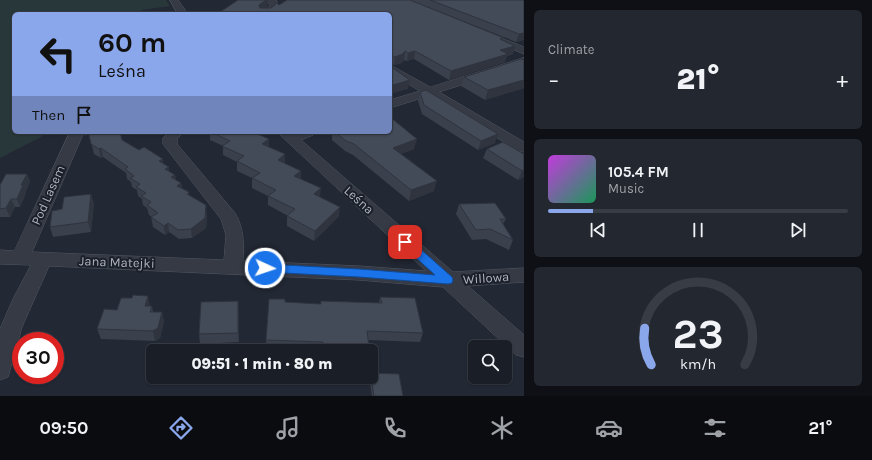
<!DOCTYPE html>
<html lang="en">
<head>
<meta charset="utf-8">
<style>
  :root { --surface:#1a1e27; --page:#23272f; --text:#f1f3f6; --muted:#9fa2a7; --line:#383c44; --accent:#8ba7eb }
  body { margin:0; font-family:Karla,sans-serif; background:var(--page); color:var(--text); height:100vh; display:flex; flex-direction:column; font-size:15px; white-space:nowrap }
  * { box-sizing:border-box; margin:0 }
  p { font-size:13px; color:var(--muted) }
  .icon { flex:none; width:22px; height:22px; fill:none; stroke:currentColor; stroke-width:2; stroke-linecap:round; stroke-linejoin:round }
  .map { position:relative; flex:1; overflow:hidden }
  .drawer { display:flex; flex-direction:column; gap:10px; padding:10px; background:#0e1015; width:348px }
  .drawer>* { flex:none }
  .guide { position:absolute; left:12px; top:12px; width:380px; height:122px; border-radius:6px; box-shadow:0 1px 3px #0004,0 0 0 1px var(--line); background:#8ba7eb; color:#111; overflow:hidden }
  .fabs { position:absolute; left:468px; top:340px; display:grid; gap:8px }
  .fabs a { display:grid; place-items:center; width:44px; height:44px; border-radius:6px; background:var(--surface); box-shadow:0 1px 3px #0004,0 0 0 1px var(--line); font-size:20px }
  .speed { position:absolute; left:12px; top:332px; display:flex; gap:8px; font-size:20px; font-weight:700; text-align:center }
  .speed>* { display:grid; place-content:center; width:52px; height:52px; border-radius:50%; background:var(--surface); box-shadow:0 1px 3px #0004,0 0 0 1px var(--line); line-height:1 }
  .speed .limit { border:6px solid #d22; background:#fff; color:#111 }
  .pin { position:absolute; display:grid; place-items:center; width:34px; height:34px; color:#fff; margin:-17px; border-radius:8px; box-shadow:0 2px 6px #0006 }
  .me { position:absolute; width:44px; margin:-22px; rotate:93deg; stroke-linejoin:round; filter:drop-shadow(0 0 3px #0008) }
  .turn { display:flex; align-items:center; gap:14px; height:84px; padding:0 20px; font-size:18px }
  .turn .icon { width:52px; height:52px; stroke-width:2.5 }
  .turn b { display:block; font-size:28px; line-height:34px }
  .then { display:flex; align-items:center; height:38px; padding:0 20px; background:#0003; gap:8px; font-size:15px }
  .big { font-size:30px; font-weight:800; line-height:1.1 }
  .drawer .card { flex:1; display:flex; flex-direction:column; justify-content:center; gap:6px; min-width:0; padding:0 14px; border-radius:6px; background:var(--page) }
  .drawer .dial { align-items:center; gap:0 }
  .dial svg { height:104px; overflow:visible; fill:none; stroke:var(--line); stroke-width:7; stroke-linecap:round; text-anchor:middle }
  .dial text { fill:var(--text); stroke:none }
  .song { display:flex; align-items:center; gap:12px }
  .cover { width:48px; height:48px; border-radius:6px; background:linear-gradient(135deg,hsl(290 70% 55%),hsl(150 70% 35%)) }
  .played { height:4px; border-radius:2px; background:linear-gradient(90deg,var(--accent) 15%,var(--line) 15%) }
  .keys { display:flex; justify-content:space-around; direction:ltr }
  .heat { display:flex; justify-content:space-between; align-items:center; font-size:22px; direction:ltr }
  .trip { position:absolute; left:146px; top:344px; width:232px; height:40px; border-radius:6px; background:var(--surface); box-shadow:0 1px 3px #0004,0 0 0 1px var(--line); font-weight:800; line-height:40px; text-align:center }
  .tab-bar { display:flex; height:64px; justify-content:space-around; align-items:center; background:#0a0c10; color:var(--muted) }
  .tab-bar .icon { width:28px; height:28px }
  .tab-bar .active { color:var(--accent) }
  .tab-bar b { font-size:18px; color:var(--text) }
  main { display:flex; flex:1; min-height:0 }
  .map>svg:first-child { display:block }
  .green { fill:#283739 }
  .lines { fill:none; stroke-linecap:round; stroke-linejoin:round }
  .street-casing { stroke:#525762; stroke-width:1 }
  .street { fill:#353a45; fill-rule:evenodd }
  .wall { fill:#3a404c }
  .shaded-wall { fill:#2f343e }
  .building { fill:#434a58; stroke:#2f343e }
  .route { fill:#1a73e8; stroke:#114b97 }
  .labels { text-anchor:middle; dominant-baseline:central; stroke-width:4; stroke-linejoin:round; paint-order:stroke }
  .street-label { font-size:13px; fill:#afb4c1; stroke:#1a1f29 }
</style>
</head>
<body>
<main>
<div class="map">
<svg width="524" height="396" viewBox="0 0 524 396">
  <rect width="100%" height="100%" fill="#222834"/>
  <path class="green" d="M0 0H166L170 6 142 10 137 14H14V132H42L43 136 0 158Z"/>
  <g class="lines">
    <g class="street-casing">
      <path id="street" d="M170 0H178L188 14H178Z
        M267 0H276L279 7 271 14H260L270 6Z
        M496 36 524 47V54L492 41 491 39Z
        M524 58V65L439 92 524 142V152L519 151 428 96 390 108V100L420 91 390 73V65L430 87Z
        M70 132H84L32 252 224 260 226 235 221 219 163 144V138L169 132H184L177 139V144L235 213C244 228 244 244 243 261L359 266 426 271 277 132H315L313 135 301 140 453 272 524 268V282L468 286 524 335V357L516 355 443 287 359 280 49 266 22 327 8 377 0 380V329L13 299 31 265 0 264V250L14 251Z"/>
    </g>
    <use href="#street" class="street"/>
  </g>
  <path class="wall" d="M238 0H268V6L265 8H271L277 3 279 5 287 0H410L504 38V41L515 46 513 54 507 56 505 62 449 80 414 59 407 61 404 60 402 63 394 65 390 64V14H217Z
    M410 0H524V40L516 42Z
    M524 60V88L485 100 461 86 464 77Z
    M420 92 495 143 478 150 422 114 418 101Z
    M208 132H255L269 147 285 154V163L320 197 339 216 314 241 287 226V216H288L268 205V196L252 188V178L237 171V162L223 155V146L210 140V133Z
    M332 132H390L414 149 401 154 434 191 409 201 353 155 345 151 332 140Z
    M89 135 122 140 163 164 169 171 175 175 176 180 181 183 182 188 189 192V195L207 215 206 228 192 238 179 239 169 232 165 235 153 227 151 217H152L149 215 147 208 143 205 142 199 138 196 137 190 132 187 131 182 127 179 126 173 103 157 101 158 94 154Z
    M487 149 524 154V177L518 180 483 158Z
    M27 174 30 182 26 191V193L20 207H15L10 217H0V185Z
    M94 203 91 232 53 237 50 227Z
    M459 204 506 219 503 224 513 240 509 250 486 239 472 240 456 214Z
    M380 297 423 333 420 342 368 340 369 346 368 351H312L266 349V340L320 304 321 301 379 303Z
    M152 306 153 312H162L164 322 160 338 155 341 101 339 97 329 117 310Z
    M239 311V342L200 344 199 334Z
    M369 377H371L403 396H372Z"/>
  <path class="shaded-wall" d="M266 0H268V6L259 13V5Z
    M524 33V40L516 42 519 34Z
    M515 46 513 54 507 56 505 62 449 80 451 71 500 50Z
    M405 51 404 60 402 63 394 65 395 57Z
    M415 51 414 59 407 61 408 53Z
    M410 80 408 89 390 94V86Z
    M524 80V88L485 100 488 90Z
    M83 132H102L84 136Z
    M498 134 495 143 478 150 481 141Z
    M269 139V148L262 144Z
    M417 139 414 149 390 158 393 148Z
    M101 148 103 157 101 158 99 149Z
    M285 154V163L278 160Z
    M163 159 164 168 159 161Z
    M169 167 170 176 165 169Z
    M524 170V177L518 180 522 171Z
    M301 171V180L294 176Z
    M27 174 30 182 26 191V193L20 207 17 199 21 185Z
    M175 175 176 184 171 177Z
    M437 181 434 191 409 201 411 190Z
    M181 183 183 192 177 186Z
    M321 188 320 198 314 194Z
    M91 194 94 203 91 232 88 222Z
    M11 199 15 207 10 217 6 208Z
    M206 205 207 215 206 228 192 238 191 229Z
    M340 207 339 216 314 241 315 231Z
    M168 223 169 232 165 235 164 226Z
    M148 296 150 306H145Z
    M238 301 239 311V342L238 333Z
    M162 312 164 322 160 338 155 341 153 331Z"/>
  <path class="building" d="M238 0H266L259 5 260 8H271L277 3 279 5 287 0H410L504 38 500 39 515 46 500 50 508 54 451 71 415 51 408 53 405 51 403 54 395 57 391 55 390 58V14H217Z
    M430 0H524V33L519 34Z
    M521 59 524 60V80L488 90 464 77Z
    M390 66 410 80 390 86Z
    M426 90 498 134 481 141 424 105 420 92Z
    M390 117 417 139 393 148 437 181 411 190 354 144 346 141 335 132H390Z
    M103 132H120L122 140 139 150 144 147 163 159 159 161 169 167 165 169 175 175 171 177 181 183 177 186 189 192 187 194 206 205 205 218 191 229 178 230 168 223 164 226 151 217 158 213 147 205 151 202 141 196 146 193 136 187 140 184 130 178 134 176 125 169 128 167 101 148 99 149 91 144 89 135Z
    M211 132H253L269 139 262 144 285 154 278 160 301 171 294 176 321 188 314 194 340 207 315 231 287 216 295 209 268 196 276 190 252 178 260 173 237 161 244 156 222 146 230 141Z
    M503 142 524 154V170L522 171 487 149Z
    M6 174H27L21 185H23L17 199H11L6 208 0 209V185Z
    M91 194 88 222 50 227 52 211 62 209 64 197Z
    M495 203 506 219H500L513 240 490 229 476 230 459 204Z
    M133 295 148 296 145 306H152L150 312H162L158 328 153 331 97 329 104 309 117 310 121 298H132Z
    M380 297 415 298 423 333 367 331 369 346 323 344V342L266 340 269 299H285V302L321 304V301L382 303Z
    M238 301V333L199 334 201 302Z
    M371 373 399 374 403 396H374L371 377Z"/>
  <path class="route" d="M405 238 409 239 452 277 453 280 452 283 448 284 359 277 265 272 259 268 265 264 359 269 435 275 401 244 400 242 401 239Z"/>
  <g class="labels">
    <g class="street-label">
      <text transform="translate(48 195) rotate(-66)">Pod Lasem</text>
      <text transform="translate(359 200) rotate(42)">Leśna</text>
      <text transform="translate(117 262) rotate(2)">Jana Matejki</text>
      <text transform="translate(486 278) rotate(-4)">Willowa</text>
    </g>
  </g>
</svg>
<div class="fabs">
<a><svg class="icon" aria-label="search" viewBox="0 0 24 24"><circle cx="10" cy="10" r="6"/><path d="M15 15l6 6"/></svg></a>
</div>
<div class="speed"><div class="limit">30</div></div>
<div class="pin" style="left:405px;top:242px;background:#d93025"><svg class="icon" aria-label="arrive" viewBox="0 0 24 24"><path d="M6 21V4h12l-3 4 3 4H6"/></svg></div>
<svg class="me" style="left:265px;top:268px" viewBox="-20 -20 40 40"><circle r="17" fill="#1a73e8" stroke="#fff" stroke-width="3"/><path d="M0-11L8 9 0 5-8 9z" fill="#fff"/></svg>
<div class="trip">09:51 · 1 min · 80 m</div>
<div class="guide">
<div class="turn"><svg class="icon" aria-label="left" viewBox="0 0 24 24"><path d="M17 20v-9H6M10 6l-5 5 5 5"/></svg><div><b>60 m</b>Leśna</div></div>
<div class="then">Then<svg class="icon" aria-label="arrive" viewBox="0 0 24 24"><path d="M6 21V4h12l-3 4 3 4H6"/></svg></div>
</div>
</div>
<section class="drawer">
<div class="card"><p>Climate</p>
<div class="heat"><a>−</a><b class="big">21°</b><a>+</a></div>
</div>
<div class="card">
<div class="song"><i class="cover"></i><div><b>105.4 FM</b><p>Music</p></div></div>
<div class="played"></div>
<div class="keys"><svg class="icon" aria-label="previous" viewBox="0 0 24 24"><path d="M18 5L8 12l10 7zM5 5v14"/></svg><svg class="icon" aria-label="pause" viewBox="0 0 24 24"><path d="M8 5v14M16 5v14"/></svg><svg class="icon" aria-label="next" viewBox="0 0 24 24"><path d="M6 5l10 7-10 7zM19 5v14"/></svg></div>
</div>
<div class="card dial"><svg viewBox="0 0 100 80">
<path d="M14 69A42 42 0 1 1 86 69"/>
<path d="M14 69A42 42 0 0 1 9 41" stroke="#8ba7eb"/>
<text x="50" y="56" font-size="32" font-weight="700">23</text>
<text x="50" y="72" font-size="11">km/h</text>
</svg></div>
</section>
</main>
<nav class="tab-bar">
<b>09:50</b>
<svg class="icon active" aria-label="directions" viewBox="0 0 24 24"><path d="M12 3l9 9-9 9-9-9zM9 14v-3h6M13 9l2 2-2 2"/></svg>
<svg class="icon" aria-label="music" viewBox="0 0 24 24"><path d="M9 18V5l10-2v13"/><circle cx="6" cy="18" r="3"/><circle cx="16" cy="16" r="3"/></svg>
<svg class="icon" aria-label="phone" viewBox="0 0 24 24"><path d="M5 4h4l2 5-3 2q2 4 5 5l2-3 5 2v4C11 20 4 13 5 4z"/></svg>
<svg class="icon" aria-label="climate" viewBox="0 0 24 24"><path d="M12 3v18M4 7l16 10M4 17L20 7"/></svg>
<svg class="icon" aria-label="car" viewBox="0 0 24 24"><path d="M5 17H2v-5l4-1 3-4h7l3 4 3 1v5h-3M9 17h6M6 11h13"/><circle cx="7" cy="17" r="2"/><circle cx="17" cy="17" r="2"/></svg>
<svg class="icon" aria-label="filters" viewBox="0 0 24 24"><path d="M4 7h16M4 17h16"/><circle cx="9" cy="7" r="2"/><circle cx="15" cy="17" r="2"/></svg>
<b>21°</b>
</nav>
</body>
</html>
